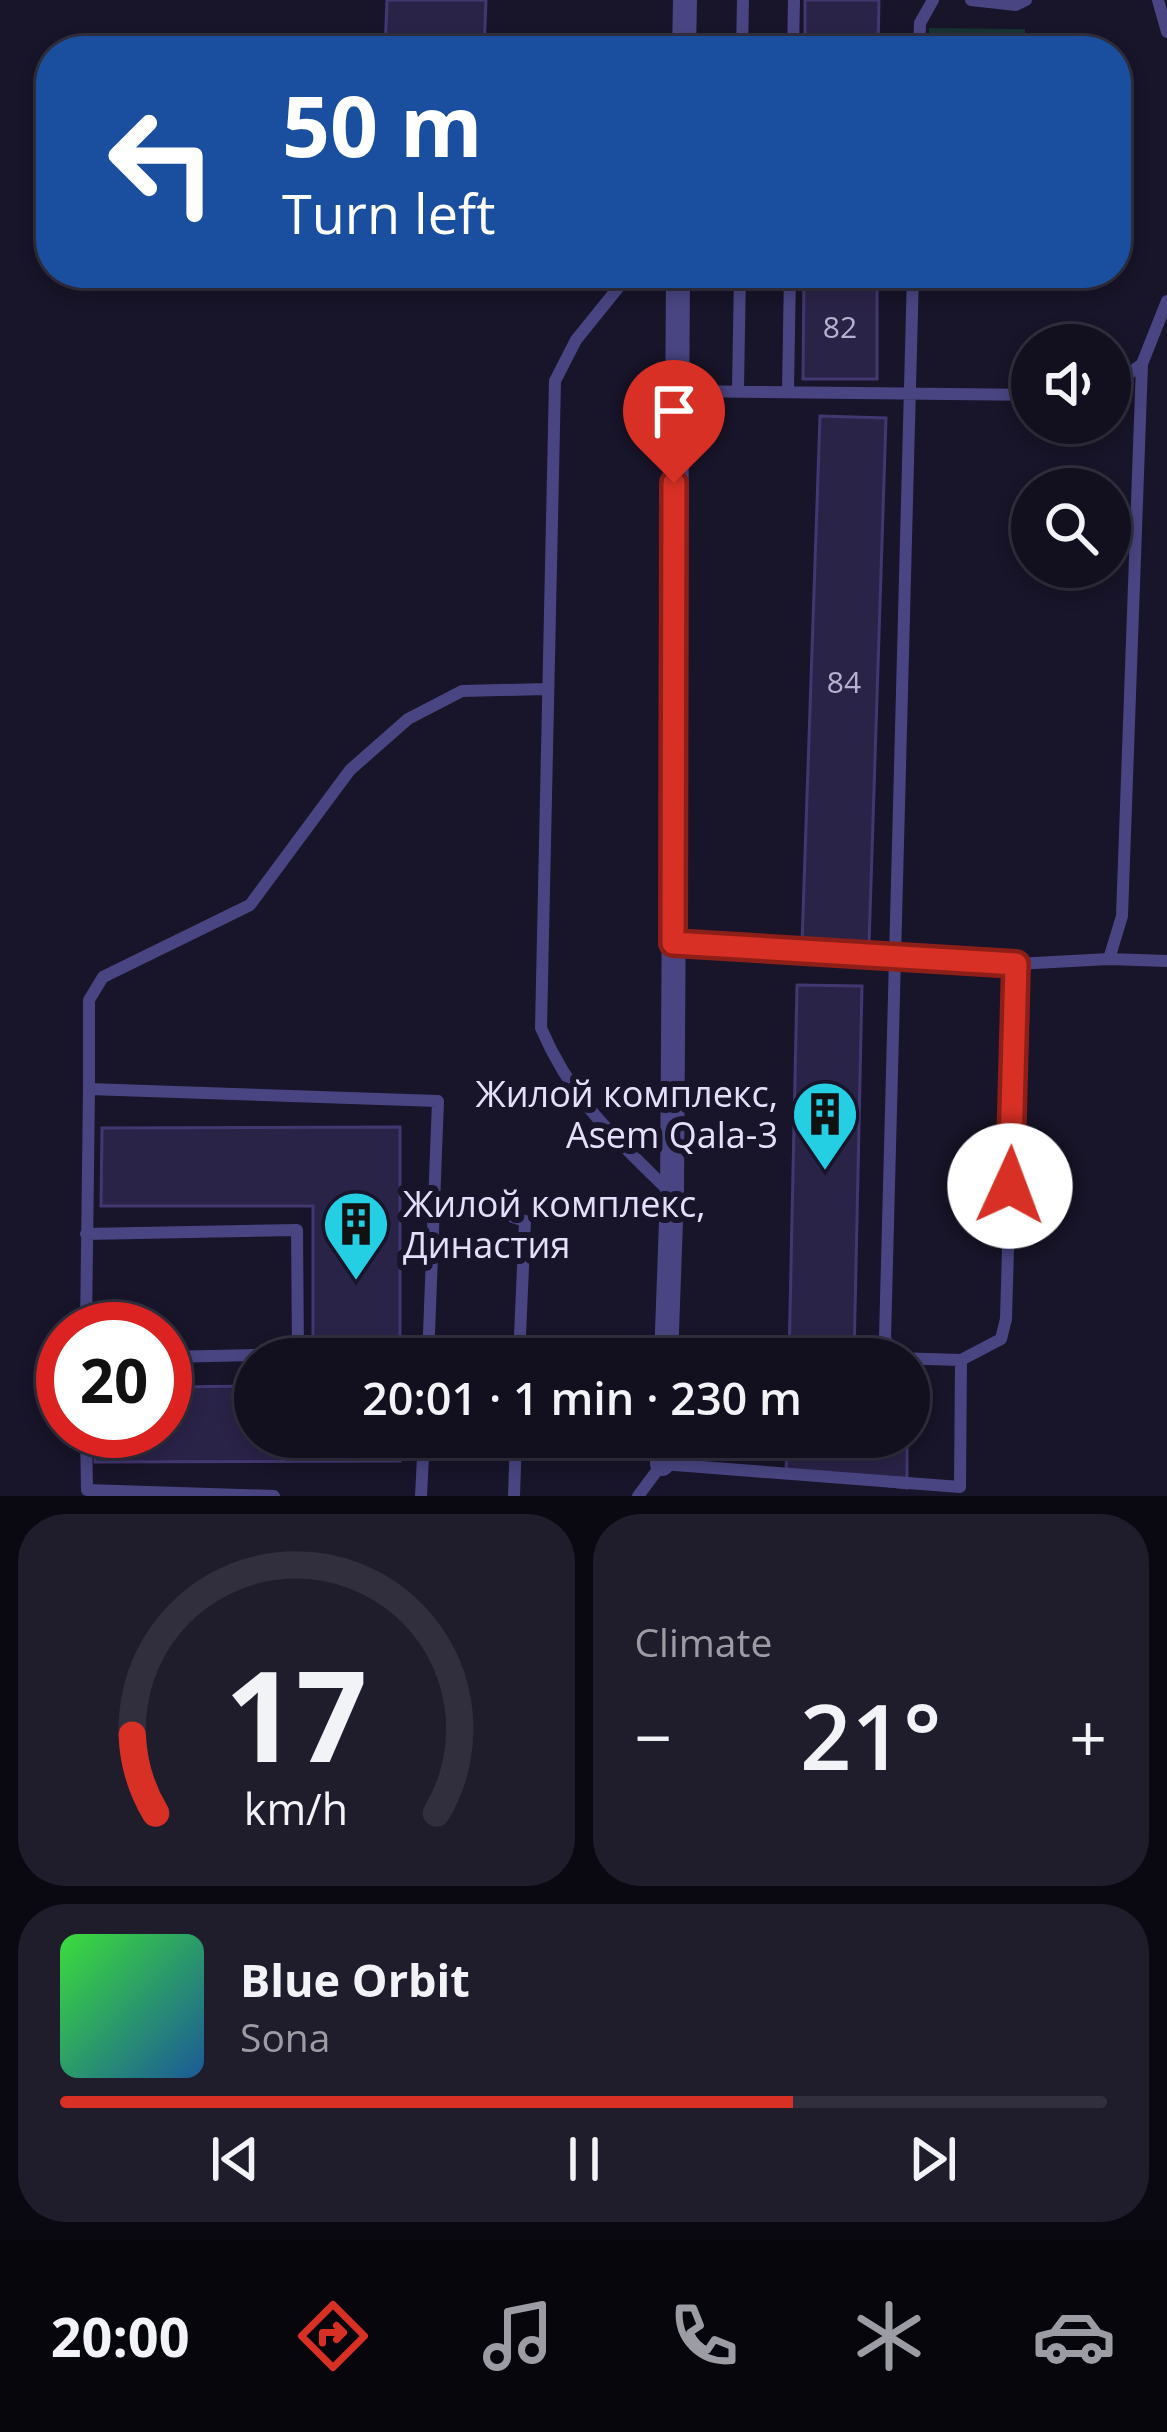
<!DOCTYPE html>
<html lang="en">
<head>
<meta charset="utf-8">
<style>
  :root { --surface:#120f1f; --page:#1f1d2c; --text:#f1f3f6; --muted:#9c9ca4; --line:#312f3d; --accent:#d93025 }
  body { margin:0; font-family:"Open Sans",sans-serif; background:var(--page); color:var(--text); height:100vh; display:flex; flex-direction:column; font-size:45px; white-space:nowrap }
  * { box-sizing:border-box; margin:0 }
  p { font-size:39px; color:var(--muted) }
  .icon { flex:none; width:66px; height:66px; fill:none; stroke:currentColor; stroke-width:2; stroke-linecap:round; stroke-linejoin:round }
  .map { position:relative; height:1496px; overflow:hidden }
  .panel { display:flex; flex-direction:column; gap:18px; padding:18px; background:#0a0811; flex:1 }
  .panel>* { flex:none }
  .guide { position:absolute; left:36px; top:36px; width:1095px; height:252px; border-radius:48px; box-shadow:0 6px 18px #0003,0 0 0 3px var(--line); background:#1a4fa0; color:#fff; overflow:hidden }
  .tools { position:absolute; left:1011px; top:324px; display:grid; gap:24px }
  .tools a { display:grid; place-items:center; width:120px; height:120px; border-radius:50%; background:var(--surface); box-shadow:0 6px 18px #0003,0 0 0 3px var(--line); font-size:60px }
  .speed { position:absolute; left:36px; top:1302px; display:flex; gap:24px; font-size:60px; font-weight:700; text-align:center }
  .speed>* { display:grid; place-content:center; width:156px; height:156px; border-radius:50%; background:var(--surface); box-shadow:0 6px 18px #0003,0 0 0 3px var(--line); line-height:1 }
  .speed .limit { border:18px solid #d22; background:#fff; color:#111 }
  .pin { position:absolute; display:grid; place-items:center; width:102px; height:102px; color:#fff; margin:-123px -51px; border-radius:50% 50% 50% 0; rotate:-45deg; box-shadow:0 0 12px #0007 }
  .pin .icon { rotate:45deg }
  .me { position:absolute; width:132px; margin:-66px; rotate:2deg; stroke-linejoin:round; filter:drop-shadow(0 0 9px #0008) }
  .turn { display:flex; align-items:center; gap:42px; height:252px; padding:0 48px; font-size:54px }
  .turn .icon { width:156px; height:156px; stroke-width:2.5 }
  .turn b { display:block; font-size:84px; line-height:102px }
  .big { font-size:90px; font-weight:600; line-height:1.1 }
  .panel .tile { flex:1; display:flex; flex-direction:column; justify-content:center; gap:18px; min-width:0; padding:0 42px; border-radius:48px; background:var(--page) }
  .panel .dial { align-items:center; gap:0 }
  .dial svg { height:312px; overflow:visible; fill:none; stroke:var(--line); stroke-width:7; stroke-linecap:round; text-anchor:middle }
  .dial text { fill:var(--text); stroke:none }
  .song { display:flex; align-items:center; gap:36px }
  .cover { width:144px; height:144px; border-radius:18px; background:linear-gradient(135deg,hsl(120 70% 55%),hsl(210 70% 35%)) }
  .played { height:12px; border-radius:6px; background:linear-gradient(90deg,var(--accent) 70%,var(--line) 70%) }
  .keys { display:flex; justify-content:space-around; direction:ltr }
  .heat { display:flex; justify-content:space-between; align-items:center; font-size:66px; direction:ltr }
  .panel .tiles { flex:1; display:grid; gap:18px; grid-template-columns:1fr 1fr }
  .tile:last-child { grid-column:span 2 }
  .trip { position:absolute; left:234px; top:1338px; width:696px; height:120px; border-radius:60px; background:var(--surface); box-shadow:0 6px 18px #0003,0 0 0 3px var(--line); font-weight:600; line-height:120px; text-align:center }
  .dock { display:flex; height:192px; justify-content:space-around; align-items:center; background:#07060c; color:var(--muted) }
  .dock .icon { width:84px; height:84px }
  .dock .active { color:var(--accent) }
  .dock b { font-size:54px; color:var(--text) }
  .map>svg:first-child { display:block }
  .green { fill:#183232 }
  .building { fill:#2a2348; stroke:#433771; stroke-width:3 }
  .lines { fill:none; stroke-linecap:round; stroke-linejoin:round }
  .lane { stroke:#484582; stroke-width:12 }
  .street { stroke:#484582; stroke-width:24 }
  .route-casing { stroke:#8d1f18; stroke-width:30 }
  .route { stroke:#d93025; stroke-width:21 }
  .labels { text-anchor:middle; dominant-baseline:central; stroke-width:12; stroke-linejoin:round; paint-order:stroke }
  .number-label { font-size:30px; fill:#b6b1ce }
  .poi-label { font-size:36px; fill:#e4e0fb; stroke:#181429; text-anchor:end }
</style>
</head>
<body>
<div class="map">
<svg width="1167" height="1496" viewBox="0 0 1167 1496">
  <rect width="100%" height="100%" fill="#181429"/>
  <path class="green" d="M929 28 1025 29V51H929Z"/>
  <path class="building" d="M387 0H486L484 51H385Z
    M805 0H879L878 51H805Z
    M804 273H877V379H803Z
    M820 416 886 418 869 945 802 943Z
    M797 985 862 986 854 1359H789Z
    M400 1127V1359H313V1206H101L102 1128Z
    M255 1386V1437H400V1461L95 1462V1431H165V1387Z
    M787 1437H907V1488L786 1474Z"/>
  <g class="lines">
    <path class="lane" d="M971 0 1016 5 1026 0
      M1158 0 1167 32
      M742 51 743 0
      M793 51 794 0
      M919 51 920 23 933 0
      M630 273 576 340 555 381 541 1028C572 1101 616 1139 671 1193
      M738 388 740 273
      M1110 388 1142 364 1167 301
      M788 389 790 273
      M675 391 1032 395
      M673 943 1016 964 1109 959 1122 916 1142 364
      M1109 959 1167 961
      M89 1089V1000L103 977 250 905 350 770 408 719 462 691 546 689
      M436 1204 488 1209 525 1221 519 1359
      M86 1234 297 1230 298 1354 165 1357
      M86 1329 89 1089 438 1101 428 1359
      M961 1360 1001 1339 1006 1319 1016 964
      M86 1431 87 1490 274 1496
      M421 1496 424 1437
      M514 1496 516 1437
      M638 1496 662 1464 960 1487 961 1360 894 1358 885 1338 913 273"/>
    <path class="street" d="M684 51 685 0
      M666 1359 672 1194 678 273
      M662 1464 663 1437"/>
  </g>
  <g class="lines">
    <g class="route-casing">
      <path id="route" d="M674 483 673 943 1016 964 1010 1186"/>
    </g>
    <use href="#route" class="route"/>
  </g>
  <defs>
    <g id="building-pin" transform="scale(3.45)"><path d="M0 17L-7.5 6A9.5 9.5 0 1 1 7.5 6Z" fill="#24cfe4" stroke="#181429"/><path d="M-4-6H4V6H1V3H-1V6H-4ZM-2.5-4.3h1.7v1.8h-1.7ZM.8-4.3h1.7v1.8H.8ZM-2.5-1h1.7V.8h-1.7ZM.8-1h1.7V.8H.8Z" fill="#111"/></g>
  </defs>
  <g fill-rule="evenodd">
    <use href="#building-pin" x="825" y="1114"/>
    <use href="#building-pin" x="356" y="1224"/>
  </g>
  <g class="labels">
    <g class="number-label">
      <text x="840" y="326">82</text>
      <text x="844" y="681">84</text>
    </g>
    <g class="poi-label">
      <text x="778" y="1093">Жилой комплекс,<tspan x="778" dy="41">Asem Qala-3</tspan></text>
      <text x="403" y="1203" text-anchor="start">Жилой комплекс,<tspan x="403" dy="41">Династия</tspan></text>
    </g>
  </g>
</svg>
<div class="tools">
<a><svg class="icon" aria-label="sound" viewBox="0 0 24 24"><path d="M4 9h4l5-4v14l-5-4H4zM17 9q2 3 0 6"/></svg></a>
<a><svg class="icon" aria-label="search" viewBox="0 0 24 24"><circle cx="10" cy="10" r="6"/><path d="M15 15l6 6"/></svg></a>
</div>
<div class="speed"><div class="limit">20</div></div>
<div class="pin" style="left:674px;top:483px;background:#d93025"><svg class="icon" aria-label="arrive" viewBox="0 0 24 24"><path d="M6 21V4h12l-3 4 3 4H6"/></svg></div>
<svg class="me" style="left:1010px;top:1186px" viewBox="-20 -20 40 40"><circle r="19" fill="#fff"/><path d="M0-13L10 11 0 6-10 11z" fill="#d93025"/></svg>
<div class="trip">20:01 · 1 min · 230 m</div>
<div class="guide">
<div class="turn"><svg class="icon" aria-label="left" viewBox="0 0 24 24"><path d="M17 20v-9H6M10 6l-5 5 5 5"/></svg><div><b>50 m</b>Turn left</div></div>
</div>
</div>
<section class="panel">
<div class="tiles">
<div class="tile dial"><svg viewBox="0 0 100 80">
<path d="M14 69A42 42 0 1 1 86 69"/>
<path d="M14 69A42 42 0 0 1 8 49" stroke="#d93025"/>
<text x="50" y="56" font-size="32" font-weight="700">17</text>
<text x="50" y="72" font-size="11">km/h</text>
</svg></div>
<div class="tile"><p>Climate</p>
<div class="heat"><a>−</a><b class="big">21°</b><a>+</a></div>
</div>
<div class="tile">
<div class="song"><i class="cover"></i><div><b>Blue Orbit</b><p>Sona</p></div></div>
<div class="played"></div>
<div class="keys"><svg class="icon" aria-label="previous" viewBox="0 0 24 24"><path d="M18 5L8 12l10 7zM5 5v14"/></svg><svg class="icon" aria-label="pause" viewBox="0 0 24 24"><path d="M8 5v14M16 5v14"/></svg><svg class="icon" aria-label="next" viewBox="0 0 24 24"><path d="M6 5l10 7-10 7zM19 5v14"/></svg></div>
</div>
</div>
</section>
<nav class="dock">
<b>20:00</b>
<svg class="icon active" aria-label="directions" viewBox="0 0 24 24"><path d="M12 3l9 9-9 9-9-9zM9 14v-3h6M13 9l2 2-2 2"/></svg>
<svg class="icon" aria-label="music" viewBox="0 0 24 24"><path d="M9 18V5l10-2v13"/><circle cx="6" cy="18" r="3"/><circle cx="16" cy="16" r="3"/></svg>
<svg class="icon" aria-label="phone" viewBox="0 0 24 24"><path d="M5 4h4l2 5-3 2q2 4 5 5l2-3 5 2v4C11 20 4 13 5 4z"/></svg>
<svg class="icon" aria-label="climate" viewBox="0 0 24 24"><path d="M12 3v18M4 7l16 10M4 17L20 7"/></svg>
<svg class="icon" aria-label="car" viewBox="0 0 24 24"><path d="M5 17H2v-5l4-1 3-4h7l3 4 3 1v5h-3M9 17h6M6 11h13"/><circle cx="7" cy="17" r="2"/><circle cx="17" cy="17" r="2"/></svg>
</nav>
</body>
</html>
